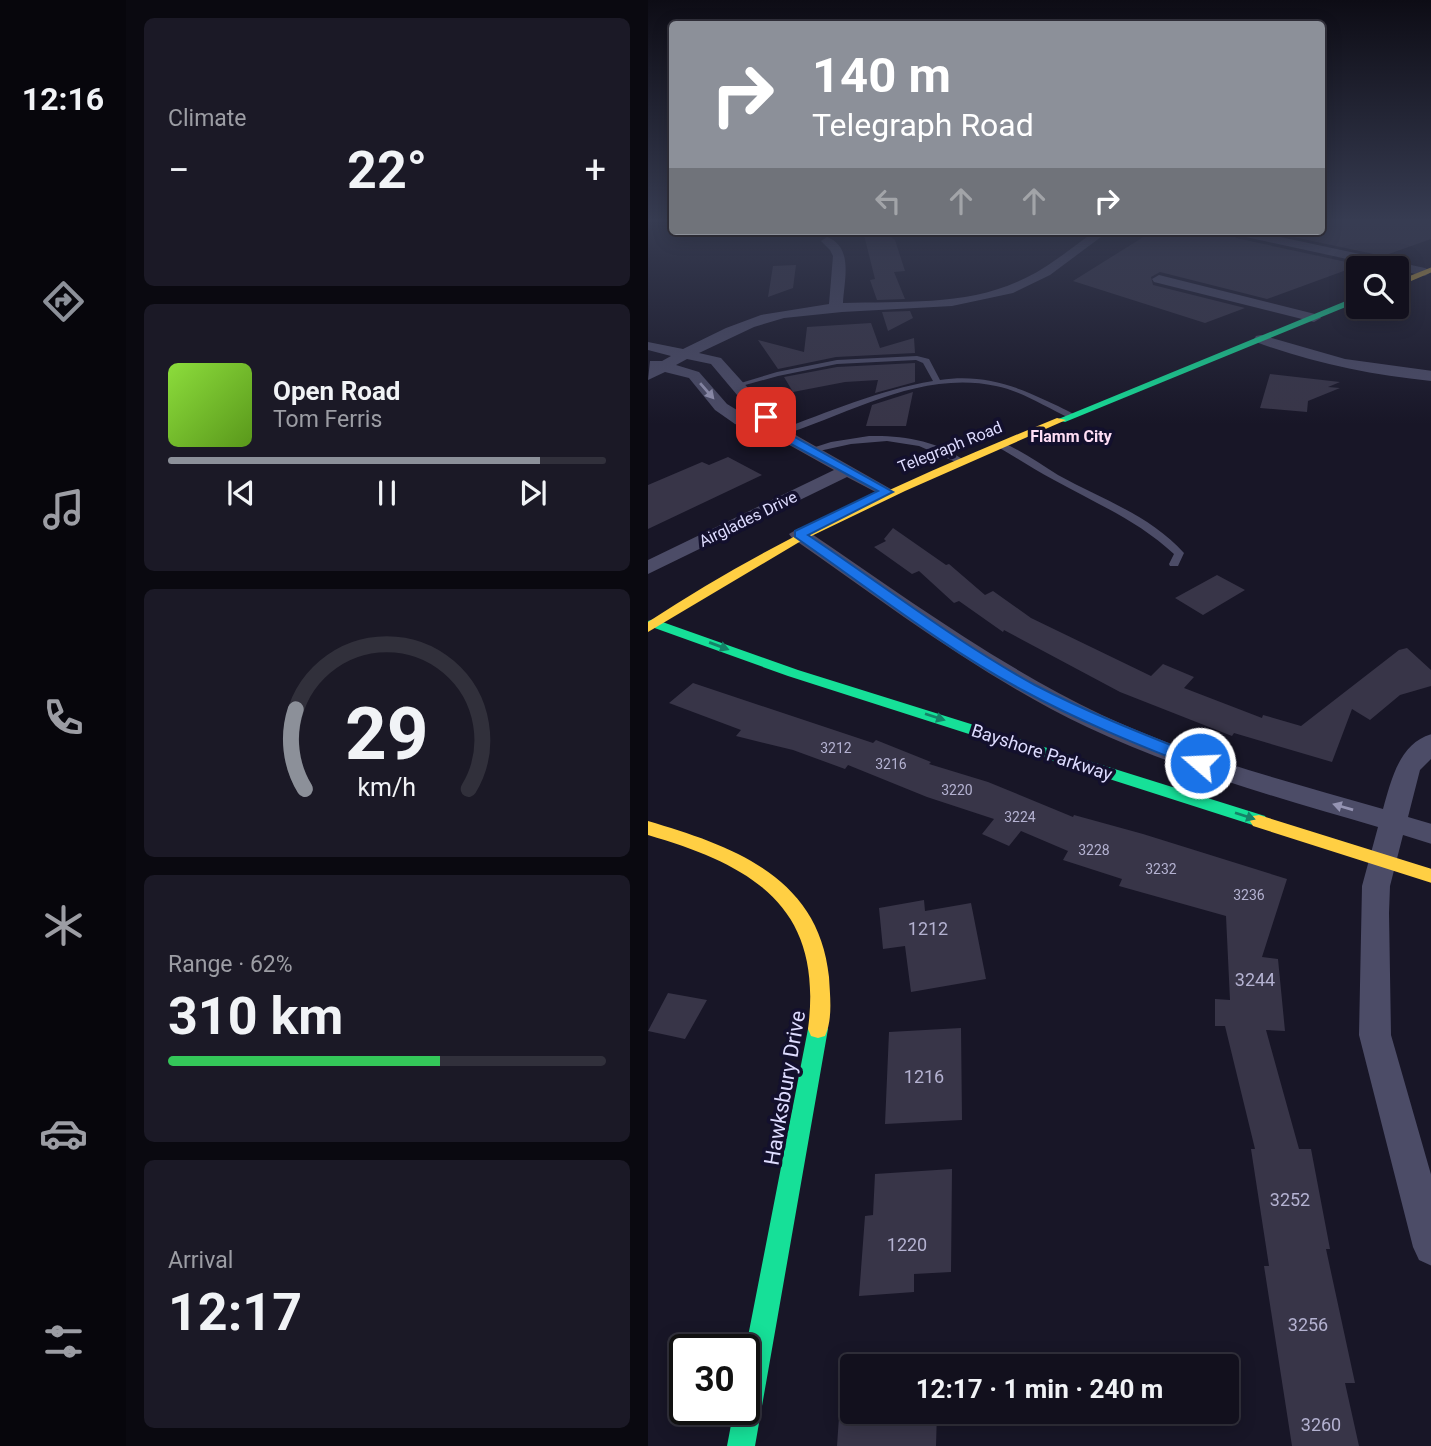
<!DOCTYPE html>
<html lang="en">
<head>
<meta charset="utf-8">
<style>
  :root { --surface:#12101d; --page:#1b1926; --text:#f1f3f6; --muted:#9c9da4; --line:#31303b; --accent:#8c9099 }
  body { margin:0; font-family:Roboto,sans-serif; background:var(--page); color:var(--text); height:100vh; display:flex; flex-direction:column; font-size:26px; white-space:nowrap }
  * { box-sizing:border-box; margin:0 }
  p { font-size:23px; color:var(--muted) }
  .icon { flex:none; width:38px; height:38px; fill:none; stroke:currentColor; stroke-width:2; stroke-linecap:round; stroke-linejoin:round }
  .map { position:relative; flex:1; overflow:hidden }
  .drawer { display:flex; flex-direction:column; gap:18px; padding:18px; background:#0a0910; width:522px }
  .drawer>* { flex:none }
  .guide { position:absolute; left:21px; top:21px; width:656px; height:214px; border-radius:7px; box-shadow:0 4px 18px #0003,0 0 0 2px var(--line); background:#8c9099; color:#fff; overflow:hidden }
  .tools { position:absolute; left:698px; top:256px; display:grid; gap:14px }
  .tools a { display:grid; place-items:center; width:63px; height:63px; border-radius:7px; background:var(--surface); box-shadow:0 4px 18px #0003,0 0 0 2px var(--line); font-size:35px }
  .speed { position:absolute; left:21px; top:1334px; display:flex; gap:14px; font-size:35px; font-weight:700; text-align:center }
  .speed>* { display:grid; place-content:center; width:91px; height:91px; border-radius:50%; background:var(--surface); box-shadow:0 4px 18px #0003,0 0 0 2px var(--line); line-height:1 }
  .speed .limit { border:4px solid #111; border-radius:10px; background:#fff; color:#111 }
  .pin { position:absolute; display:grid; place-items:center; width:60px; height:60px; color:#fff; margin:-30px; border-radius:14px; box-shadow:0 4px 10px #0006 }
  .me { position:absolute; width:77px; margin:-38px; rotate:289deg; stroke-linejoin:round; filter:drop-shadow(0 0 5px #0008) }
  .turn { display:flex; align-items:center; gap:24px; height:147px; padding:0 28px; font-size:32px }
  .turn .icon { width:91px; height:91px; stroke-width:2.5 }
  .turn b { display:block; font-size:49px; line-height:60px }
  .lanes { display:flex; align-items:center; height:66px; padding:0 28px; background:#0003; justify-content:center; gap:35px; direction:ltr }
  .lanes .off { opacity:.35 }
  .big { font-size:52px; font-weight:700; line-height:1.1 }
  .drawer .card { flex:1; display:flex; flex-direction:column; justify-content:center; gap:10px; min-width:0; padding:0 24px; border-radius:10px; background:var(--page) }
  .drawer .dial { align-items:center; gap:0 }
  .dial svg { height:182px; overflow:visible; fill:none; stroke:var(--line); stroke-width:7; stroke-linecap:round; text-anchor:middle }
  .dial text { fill:var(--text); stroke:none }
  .song { display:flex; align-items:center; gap:21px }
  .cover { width:84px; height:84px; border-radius:10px; background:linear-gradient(135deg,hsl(90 70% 55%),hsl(90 70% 35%)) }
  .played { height:7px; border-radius:4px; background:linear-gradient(90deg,var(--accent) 85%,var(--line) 85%) }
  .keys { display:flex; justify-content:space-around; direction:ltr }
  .heat { display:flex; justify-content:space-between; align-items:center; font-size:38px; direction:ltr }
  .charge { height:10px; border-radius:5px; background:linear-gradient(90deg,#34c759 62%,var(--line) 0) }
  .trip { position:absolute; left:192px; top:1354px; width:399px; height:70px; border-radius:7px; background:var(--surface); box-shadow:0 4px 18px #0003,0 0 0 2px var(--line); font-weight:700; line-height:70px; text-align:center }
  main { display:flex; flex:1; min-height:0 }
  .menu { display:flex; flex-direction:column; width:126px; justify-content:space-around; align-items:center; background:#07060c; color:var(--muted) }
  .menu .icon { width:49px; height:49px }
  .menu .active { color:var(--accent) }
  .menu b { font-size:32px; color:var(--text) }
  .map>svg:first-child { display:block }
  .building { fill:#383548 }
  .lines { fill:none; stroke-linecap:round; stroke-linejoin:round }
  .lane { fill:#4c4c67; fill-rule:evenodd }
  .street { fill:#4c4c67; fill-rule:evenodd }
  .fast { fill:#16e098; fill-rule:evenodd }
  .slow { fill:#ffcf43; fill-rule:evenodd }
  .oneway { fill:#9594b3 }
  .oneway2 { fill:#158268 }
  .route { fill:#1a73e8; stroke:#114b97; stroke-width:2 }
  .labels { text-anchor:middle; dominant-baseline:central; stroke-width:7; stroke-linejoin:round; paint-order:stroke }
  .number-label { font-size:14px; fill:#b4b2d1 }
  .far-neighbourhood-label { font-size:16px; font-weight:bold; fill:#ffdef5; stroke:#13102d }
  .far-street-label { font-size:16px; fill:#dedcff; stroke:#13102d }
  .street-label { font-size:18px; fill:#dedcff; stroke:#13102d }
  .near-number-label { font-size:18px; fill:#b4b2d1 }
  .near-street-label { font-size:21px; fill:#dedcff; stroke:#13102d }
</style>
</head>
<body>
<main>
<nav class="menu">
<b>12:16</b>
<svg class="icon active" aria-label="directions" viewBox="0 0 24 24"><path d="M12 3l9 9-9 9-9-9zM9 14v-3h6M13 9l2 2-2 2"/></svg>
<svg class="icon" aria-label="music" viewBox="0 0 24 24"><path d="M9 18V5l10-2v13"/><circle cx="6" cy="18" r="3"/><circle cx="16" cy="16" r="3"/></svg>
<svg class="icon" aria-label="phone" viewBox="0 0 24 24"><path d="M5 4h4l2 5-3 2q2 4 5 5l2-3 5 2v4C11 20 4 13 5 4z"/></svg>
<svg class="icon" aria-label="climate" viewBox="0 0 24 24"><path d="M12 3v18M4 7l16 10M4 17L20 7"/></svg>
<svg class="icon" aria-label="car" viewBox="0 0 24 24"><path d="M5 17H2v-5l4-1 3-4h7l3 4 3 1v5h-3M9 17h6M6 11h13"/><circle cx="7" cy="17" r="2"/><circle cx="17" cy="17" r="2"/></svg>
<svg class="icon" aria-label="filters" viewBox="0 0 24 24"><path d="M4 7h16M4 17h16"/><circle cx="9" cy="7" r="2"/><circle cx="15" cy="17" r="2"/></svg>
</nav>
<section class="drawer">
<div class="card"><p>Climate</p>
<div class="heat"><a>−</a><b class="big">22°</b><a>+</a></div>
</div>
<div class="card">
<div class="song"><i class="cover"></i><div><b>Open Road</b><p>Tom Ferris</p></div></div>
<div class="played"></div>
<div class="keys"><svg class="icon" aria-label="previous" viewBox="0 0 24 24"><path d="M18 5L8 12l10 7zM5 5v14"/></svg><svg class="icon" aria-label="pause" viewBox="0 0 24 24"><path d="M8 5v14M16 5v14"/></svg><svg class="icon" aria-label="next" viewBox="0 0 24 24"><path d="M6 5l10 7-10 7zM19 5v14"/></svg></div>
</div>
<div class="card dial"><svg viewBox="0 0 100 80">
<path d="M14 69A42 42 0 1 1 86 69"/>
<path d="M14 69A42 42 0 0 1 10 34" stroke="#8c9099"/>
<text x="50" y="56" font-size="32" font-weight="700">29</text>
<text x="50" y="72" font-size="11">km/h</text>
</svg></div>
<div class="card"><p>Range · 62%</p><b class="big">310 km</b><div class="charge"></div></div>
<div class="card"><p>Arrival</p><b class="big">12:17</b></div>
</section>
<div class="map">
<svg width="784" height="1446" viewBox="0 0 784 1446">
  <rect width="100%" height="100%" fill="#181627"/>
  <path class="building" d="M674 221H783V239L735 256 617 231H674Z
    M215 231H235L247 240 257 271 246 272 257 299 229 300 222 280 227 279Z
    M505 231H581L588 238 712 265 619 299 512 272 503 277 505 285 597 308 557 323 425 281Z
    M148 265 145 288 120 297 125 266Z
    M262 311 265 318 240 331 234 312Z
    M223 323 232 348 266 338 267 353 188 357 130 369 110 340 156 352 159 327Z
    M267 363V382L227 393 230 380 197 382 145 392 136 377 189 367Z
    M622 374 692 382 680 387 692 388 660 401 659 412 612 408Z
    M265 392 258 426H218L224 405Z
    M80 457 114 475 0 529V485L54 462 61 465Z
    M245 528 298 565 301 564 337 595 345 591 383 618 503 676 515 664 546 677 536 688 614 718 615 715 653 726 751 650 759 648 783 670V686L752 695 722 720 704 709 684 762 586 733 584 736 472 692 356 630 355 632 311 601 306 603 271 571 264 574 226 547 238 541 236 539Z
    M569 575 597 590 555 615 527 598Z
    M45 683 225 743 228 740 283 762 281 764 340 782 425 817 426 815 495 834 639 879 614 957 630 959 637 1031 618 1030 651 1149H663L682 1249H678L707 1383H697L711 1446H644L616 1266H621L603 1149H607L577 1026H567V999L582 1000 578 916 471 886 474 879 415 860 420 851 373 831 361 846 334 834 346 819 279 797 200 765 197 769 145 750 88 736 93 730 21 703Z
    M276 900 277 911 323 903 338 979 263 992 257 946 235 949 231 908Z
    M20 993 59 1000 37 1039 0 1031Z
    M313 1028 314 1120 237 1124 241 1032Z
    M304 1169 303 1272 266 1274V1292L211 1296 217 1216 225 1215 227 1174Z
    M200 1412H289L288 1446H189L191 1417H200Z"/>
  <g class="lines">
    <path class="lane" d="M269 356 281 359 292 380C331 374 364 384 399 401 409 406 420 410 428 416L421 418C398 407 373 391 348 386 272 370 202 414 132 436L128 433 129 431C180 412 231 390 285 381L275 363 268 360 189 364 130 376 90 387 86 385 129 372 189 360Z
      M221 436C254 435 291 441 317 461L310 463 271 446 239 441 203 444 162 453 158 450 183 442Z
      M353 442C373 450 392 464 410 475 453 499 502 515 536 553L530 566H522L521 564 526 554C489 520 449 504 406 480 387 470 369 458 350 447V443Z"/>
    <path class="street" d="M447 231H461L402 275 365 293 304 306 194 312 136 318 106 327 51 353 73 358 137 429 248 492 239 498 199 477 0 574V560L186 470 127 437 87 424 67 410 41 378 17 372 0 380 2 361H14L23 356 0 350V342L35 349 78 328 113 315 181 304 185 256 182 250 173 241 179 237C206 247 196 281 195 303 252 301 317 306 371 281 399 269 422 249 447 231ZM39 359 63 364 111 421 99 416 79 404 51 372 28 365Z
      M583 231H605L777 268 783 272 777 276 589 235Z
      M511 275 671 315 673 318 666 322 506 282 504 279Z
      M613 335 697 359 784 371V381C723 375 665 363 608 342L606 339 608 336Z
      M151 528 158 530C254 595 349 665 454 715 544 757 641 782 735 809 743 781 751 743 784 734V758L772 770 760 817 784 824V844L755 835 742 886 741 913 743 1035 784 1178V1266L771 1260 765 1247 711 1035 714 886 730 827C632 798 532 771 439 727 334 677 240 605 144 538L141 534Z"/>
    <path class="fast" d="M710 296V302L417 422 408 420Z
      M6 619 150 670 617 816 620 821 617 826 611 827 140 676 1 626 0 621Z
      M170 1020 177 1022 180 1029 107 1446H79L86 1409H96V1357L160 1029 163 1022Z"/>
    <path class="slow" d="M784 267V272L749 287V281Z
      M409 418 418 420 257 491 153 541 0 632V622C129 537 267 476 409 418Z
      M611 815 784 869V883L605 826 602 821 605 816Z
      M0 821C84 846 171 876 181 977 182 996 185 1019 177 1036L170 1038 163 1036 160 1029C176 906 105 866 0 835Z"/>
  </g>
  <defs><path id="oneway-solid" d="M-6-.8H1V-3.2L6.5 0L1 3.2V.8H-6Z" transform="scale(1.75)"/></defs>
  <g class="oneway">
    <use href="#oneway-solid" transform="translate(59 391) rotate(49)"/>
    <use href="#oneway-solid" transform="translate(695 807) rotate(-164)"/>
  </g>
  <g class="oneway2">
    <use href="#oneway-solid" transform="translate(71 646) rotate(20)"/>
    <use href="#oneway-solid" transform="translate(287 717) rotate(18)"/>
    <use href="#oneway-solid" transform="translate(597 816) rotate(18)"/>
  </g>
  <linearGradient id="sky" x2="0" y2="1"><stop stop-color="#0d0c15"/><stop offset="0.52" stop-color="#373c52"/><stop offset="1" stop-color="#373c52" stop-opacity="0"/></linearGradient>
  <rect width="784" height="424" fill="url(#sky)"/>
  <path class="route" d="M114 415H122L136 431 245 492 160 535C235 585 308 642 387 685 443 714 500 736 558 759L561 763 558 767H546C488 744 431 721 376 691 296 648 222 589 147 537V531L230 491 128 436 113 417Z"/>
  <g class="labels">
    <g class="number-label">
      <text x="188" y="748">3212</text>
      <text x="243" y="764">3216</text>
      <text x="309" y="790">3220</text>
      <text x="372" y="817">3224</text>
      <text x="446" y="850">3228</text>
      <text x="513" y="869">3232</text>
      <text x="601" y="895">3236</text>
    </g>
    <g class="far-neighbourhood-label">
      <text x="423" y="436">Flamm City</text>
    </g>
    <g class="far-street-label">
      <text transform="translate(302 447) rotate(-22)">Telegraph Road</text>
      <text transform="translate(100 519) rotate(-26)">Airglades Drive</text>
    </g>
    <g class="street-label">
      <text transform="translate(394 752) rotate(18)">Bayshore Parkway</text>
    </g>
    <g class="near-number-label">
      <text x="280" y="928">1212</text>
      <text x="607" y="979">3244</text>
      <text x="276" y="1076">1216</text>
      <text x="642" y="1199">3252</text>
      <text x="259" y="1244">1220</text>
      <text x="660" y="1324">3256</text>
      <text x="673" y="1424">3260</text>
    </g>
    <g class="near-street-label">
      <text transform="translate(137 1088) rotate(-80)">Hawksbury Drive</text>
    </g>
  </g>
</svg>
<div class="tools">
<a><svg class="icon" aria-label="search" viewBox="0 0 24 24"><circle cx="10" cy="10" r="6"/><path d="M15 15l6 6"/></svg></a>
</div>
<div class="speed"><div class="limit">30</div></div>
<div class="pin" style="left:118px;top:417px;background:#d93025"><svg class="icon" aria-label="arrive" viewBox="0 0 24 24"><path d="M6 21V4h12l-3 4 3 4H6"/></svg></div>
<svg class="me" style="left:552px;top:763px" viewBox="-20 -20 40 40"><circle r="17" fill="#1a73e8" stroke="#fff" stroke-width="3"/><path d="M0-11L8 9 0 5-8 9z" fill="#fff"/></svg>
<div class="trip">12:17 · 1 min · 240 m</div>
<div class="guide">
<div class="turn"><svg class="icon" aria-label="right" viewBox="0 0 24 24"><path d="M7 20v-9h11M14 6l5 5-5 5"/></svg><div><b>140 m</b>Telegraph Road</div></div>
<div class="lanes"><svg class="icon off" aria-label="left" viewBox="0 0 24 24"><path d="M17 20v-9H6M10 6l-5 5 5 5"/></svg><svg class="icon off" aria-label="ahead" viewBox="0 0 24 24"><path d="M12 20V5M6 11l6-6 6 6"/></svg><svg class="icon off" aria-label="ahead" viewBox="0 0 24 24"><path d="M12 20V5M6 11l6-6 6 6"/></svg><svg class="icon" aria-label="right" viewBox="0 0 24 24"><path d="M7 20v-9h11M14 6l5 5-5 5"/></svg></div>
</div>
</div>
</main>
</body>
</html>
